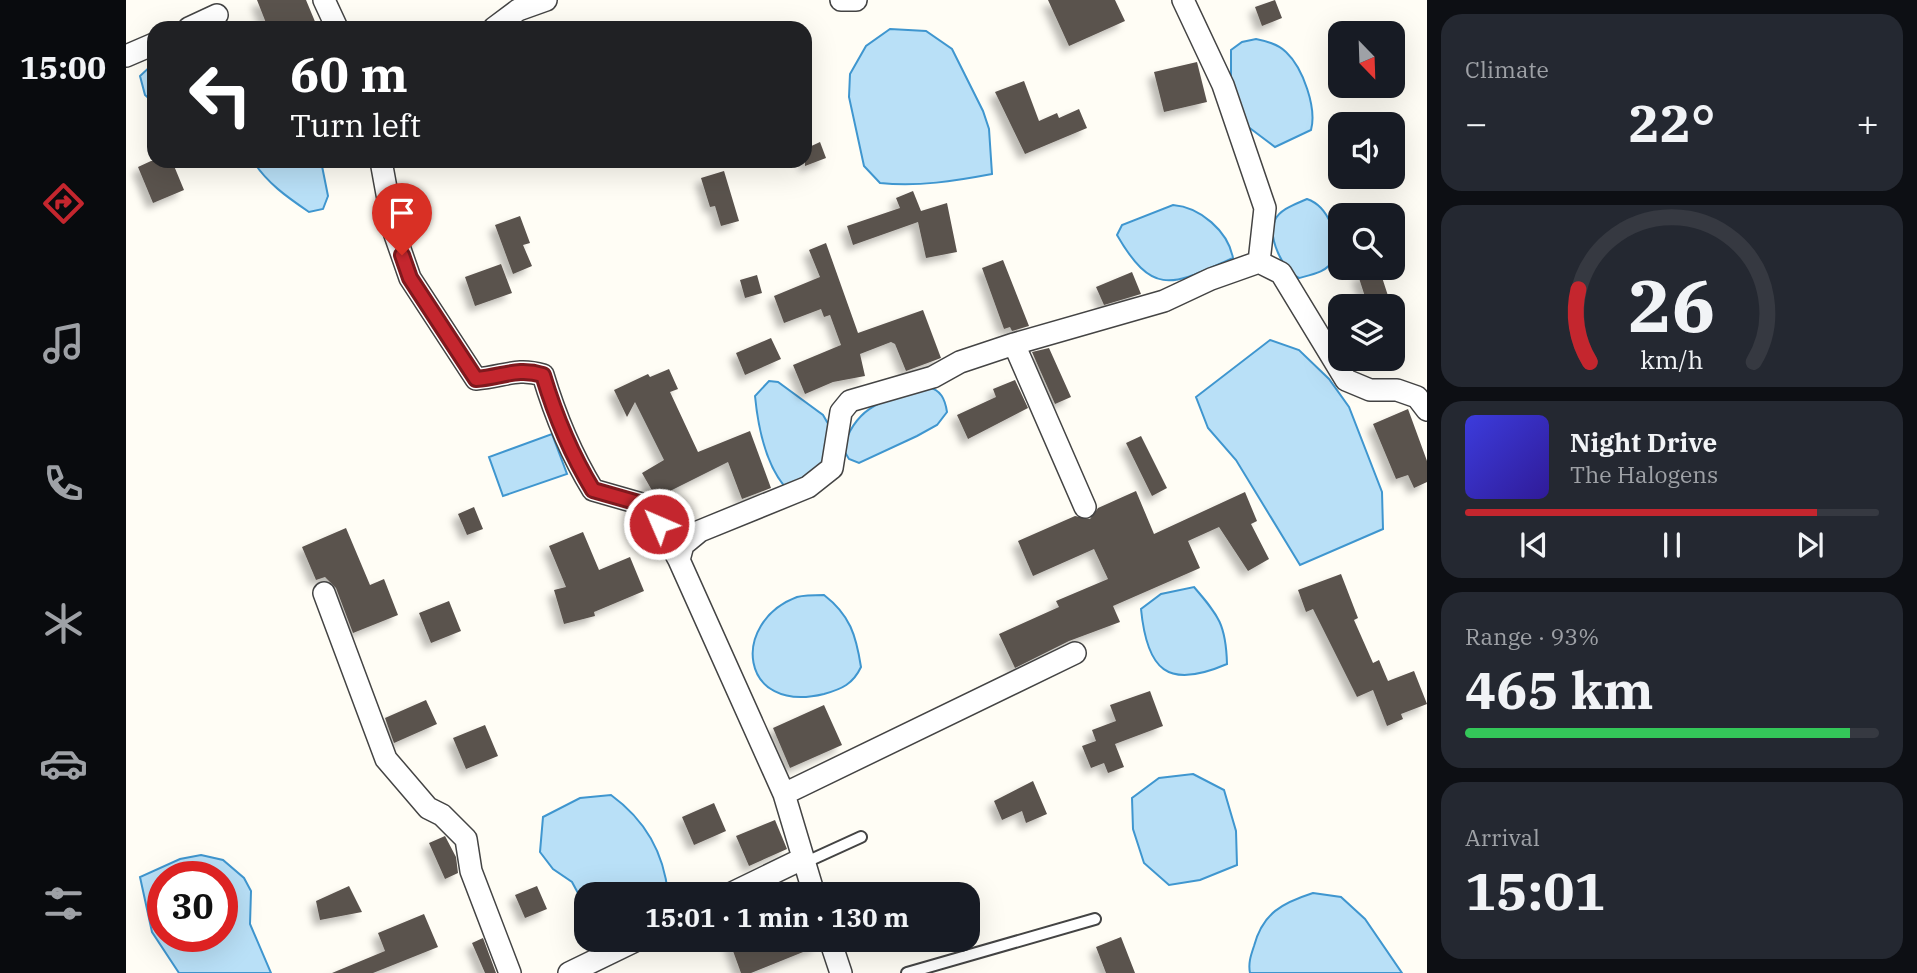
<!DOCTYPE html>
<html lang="en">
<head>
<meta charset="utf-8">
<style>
  :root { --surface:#171b24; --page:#242831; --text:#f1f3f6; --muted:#9ea1a6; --line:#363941; --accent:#c4262e }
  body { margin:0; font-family:"IBM Plex Serif",serif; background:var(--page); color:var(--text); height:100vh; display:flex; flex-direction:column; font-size:26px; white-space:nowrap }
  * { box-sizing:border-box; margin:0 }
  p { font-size:23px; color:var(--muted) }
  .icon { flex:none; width:38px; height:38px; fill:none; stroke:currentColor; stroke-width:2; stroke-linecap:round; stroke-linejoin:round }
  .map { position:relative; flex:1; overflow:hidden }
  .details { display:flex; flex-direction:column; gap:14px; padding:14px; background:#0d0f14; width:490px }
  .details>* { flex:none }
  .top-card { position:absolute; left:21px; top:21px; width:665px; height:147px; border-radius:21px; box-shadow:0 7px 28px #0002; background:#202124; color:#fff; overflow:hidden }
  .needle { width:46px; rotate:157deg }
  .tools { position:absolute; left:1202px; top:21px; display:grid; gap:14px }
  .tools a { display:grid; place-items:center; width:77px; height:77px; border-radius:14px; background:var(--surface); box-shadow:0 7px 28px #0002; font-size:35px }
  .speed { position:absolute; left:21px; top:861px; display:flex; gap:14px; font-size:35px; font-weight:700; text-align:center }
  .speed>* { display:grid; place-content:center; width:91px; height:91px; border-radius:50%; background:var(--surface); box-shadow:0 7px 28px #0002; line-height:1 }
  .speed .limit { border:10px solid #d22; background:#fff; color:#111 }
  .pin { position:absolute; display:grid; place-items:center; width:60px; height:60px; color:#fff; margin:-72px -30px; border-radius:50% 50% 50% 0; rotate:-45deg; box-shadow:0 0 7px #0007 }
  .pin .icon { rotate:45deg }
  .me { position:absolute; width:77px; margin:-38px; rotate:315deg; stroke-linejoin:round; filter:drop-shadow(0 0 5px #0008) }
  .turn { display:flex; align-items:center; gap:24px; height:147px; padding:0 28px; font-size:32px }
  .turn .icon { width:91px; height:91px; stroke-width:2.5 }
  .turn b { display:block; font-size:49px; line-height:60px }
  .big { font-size:52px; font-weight:700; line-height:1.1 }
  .details .card { flex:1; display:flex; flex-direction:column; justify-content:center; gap:10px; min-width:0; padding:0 24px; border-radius:21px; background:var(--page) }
  .details .dial { align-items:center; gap:0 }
  .dial svg { height:182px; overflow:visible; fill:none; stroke:var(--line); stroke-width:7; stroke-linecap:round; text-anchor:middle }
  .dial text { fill:var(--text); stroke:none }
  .song { display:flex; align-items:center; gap:21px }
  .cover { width:84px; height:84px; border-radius:10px; background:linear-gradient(135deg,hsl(240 70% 55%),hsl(250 70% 35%)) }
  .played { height:7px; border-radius:4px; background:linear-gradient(90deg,var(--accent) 85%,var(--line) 85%) }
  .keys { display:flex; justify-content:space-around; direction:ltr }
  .heat { display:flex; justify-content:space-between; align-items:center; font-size:38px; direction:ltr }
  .charge { height:10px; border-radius:5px; background:linear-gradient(90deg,#34c759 93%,var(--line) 0) }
  .trip { position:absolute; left:448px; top:882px; width:406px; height:70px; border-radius:21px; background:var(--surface); box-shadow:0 7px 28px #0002; font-weight:700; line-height:70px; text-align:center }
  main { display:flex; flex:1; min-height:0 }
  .tabs { display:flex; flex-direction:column; width:126px; justify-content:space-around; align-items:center; background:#090b0e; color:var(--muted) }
  .tabs .icon { width:49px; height:49px }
  .tabs .selected { color:var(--accent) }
  .tabs b { font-size:32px; color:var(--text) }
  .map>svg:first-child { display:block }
  .water { fill:#b9e0f7; stroke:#3f96cf; stroke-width:2; fill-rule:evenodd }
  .building { fill:#5a524d; filter:url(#shadow) }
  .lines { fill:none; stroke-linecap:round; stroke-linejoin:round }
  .service-casing { stroke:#444; stroke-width:14 }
  .minor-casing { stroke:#444; stroke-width:24 }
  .service { stroke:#fff; stroke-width:10 }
  .minor { stroke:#fff; stroke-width:21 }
  .route-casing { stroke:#7f191e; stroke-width:18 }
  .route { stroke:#c4262e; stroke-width:12 }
</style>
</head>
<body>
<main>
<nav class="tabs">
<b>15:00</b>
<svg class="icon selected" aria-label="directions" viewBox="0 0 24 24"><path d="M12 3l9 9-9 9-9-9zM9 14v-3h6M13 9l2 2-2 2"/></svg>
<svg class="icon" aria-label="music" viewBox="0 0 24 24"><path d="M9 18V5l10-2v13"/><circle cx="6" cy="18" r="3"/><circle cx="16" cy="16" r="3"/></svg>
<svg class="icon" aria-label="phone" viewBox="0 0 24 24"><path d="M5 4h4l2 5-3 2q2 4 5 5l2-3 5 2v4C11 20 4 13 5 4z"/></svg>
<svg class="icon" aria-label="climate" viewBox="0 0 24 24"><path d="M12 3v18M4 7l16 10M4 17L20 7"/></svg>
<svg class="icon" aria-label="car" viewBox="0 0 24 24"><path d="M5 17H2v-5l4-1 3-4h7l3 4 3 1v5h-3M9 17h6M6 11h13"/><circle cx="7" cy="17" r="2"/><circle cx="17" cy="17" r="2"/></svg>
<svg class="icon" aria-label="filters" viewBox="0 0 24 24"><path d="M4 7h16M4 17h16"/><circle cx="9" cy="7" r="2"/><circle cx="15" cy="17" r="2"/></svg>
</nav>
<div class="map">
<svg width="1301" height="973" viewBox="0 0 1301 973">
  <defs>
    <filter id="shadow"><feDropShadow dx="-6" dy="6" stdDeviation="3.5" flood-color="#0004"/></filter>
  </defs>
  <rect width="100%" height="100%" fill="#fffdf5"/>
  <path class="water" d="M764 29 800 31 826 49 857 111 863 129 866 174C829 181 792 187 754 183L738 166 723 97 724 74 740 46Z
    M1130 39C1141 41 1152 44 1160 52 1177 68 1191 108 1185 130L1149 147 1121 126 1105 78V50L1116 42Z
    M28 63V103L19 95 14 76Z
    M127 161H195L202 196 197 209 183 212C161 197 141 183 127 161Z
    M1181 199C1202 206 1215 238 1207 260 1202 272 1184 275 1173 278 1157 271 1141 237 1149 220 1154 209 1170 204 1181 199Z
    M1047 205C1074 207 1102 231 1107 258 1048 284 1028 299 991 235L996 225Z
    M1144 340 1173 350 1203 379 1223 407 1256 492 1257 529 1174 565 1110 460 1082 428 1070 397Z
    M643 381 652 382 697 415 704 427 697 467 659 487C639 463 632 427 629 396Z
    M802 387C815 390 819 399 821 412L811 425 791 436 733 463 723 459 717 449C730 403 761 400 802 387Z
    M426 434 441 474 377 496 363 457Z
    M1068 587C1093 616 1100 625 1101 664 1041 690 1021 670 1015 609L1035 594Z
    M698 595C724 615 730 635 735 667 727 684 716 689 698 694 613 715 604 622 671 597 679 595 690 595 698 595Z
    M1067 774 1098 790 1110 831 1111 865 1074 880 1043 885 1018 863 1007 829 1006 798 1033 778Z
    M485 795C518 819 538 853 542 894H460V908L446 882 427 869 414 852 417 817 454 798Z
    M75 855 97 860 118 878 125 891 124 924 145 973H53L26 932 14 877 54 859ZM37 877H96V936H37Z
    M1187 893 1215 897 1239 919 1276 973H1124C1122 963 1125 955 1128 946 1137 913 1156 903 1187 893Z"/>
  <path class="building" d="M131 0H180L190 24 181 28H142Z
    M922 0H989L999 21 943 46Z
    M1149 0 1156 18 1136 26 1129 7Z
    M1071 62 1081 102 1038 112 1028 72Z
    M898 81 913 121 931 113 933 118 953 109 961 128 899 154 869 92Z
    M694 142 700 158 679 166V149Z
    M25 161H46L58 190 27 203 12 167Z
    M598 171 613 221 595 226 589 206 584 207 575 178Z
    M787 191 795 211 821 203 831 252 800 258 792 222 727 245 721 226 774 208 770 198Z
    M394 216 404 243 397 245 406 266 387 274 369 225Z
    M700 243 732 333 797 310 815 358 780 371 769 344 765 342 734 354 739 376 707 382 679 394 667 365 715 345 704 315 698 317 695 309 658 323 648 296 694 277 683 250Z
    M877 260 903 326 886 331 884 327 878 329 856 268Z
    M375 264 386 293 349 306 339 277Z
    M1253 268 1264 302 1242 306 1232 275Z
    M1006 272 1015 294 978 305 970 287Z
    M631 275 636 293 619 298 614 280Z
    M645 338 655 359 619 375 610 353Z
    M923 348 945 397 929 404 906 352Z
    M543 369 552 389 544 392 572 452 624 431 645 488 616 499 602 462 532 497 528 494 516 473 538 460 509 402 501 417 488 390 522 374 524 377Z
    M889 380 902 408 842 439 831 415 870 397 867 389Z
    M1282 409 1301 461V482L1288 488 1282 475 1270 479 1247 424Z
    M1015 436 1041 488 1026 496 1000 443Z
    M1010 491 1028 534 1119 492 1131 521 1125 524 1143 559 1122 571 1093 527 1062 541 1074 568 987 606 994 622 943 641 889 668 873 634 933 607 930 601 982 579 968 549 907 576 892 541 949 516 964 519 972 508Z
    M348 507 357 529 341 535 332 514Z
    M220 528 244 585 258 579 272 615 227 633 210 588 199 577 190 580 176 547Z
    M457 532 473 570 504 557 518 591 468 612 469 616 438 624 428 590 440 587 423 546Z
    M1215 574 1232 618 1228 620 1247 663 1253 660 1262 681 1288 671 1301 704 1275 714 1277 719 1261 726 1247 690 1231 697 1187 609 1180 612 1172 590Z
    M323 601 335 631 305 643 293 613Z
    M1024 691 1037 726 989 744 998 767 982 773 978 763 965 768 956 746 970 741 966 730 990 721 984 705Z
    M300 700 311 724 268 743 259 718Z
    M698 705 716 745 664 768 647 728Z
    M359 725 372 756 340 769 327 738Z
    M907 781 921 814 900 823 896 811 876 820 868 801Z
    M588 803 600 831 568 845 556 817Z
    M649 820 661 849 623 866 610 836Z
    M319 836 330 857 332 873 319 879 303 843Z
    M223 886 236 912 194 920 190 901Z
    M411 886 421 909 399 918 389 895Z
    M298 914 312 947 247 973H206L259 951 252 933Z
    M995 937 1009 973H980L970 947Z
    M357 938 370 973H359L346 943Z
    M603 940H691L692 946 625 973H615Z"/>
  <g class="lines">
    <g class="service-casing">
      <path id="service" d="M678 863 735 837
        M781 973 969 919"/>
    </g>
    <g class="minor-casing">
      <path id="minor" d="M198 0 211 28
        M715 0H730
        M1057 0 1097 85 1139 208 1133 262
        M63 28 91 15
        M368 28 392 10 420 0
        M0 56 28 44
        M255 161 268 232 284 278 350 379C378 377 390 367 417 375 429 415 445 454 467 490L523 506 553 560
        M888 344 959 507
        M198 593 260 759 302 808 316 815 340 839 345 871 384 973
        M658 794 553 560 557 545 574 531 682 487 706 468 715 412 724 401 807 377 834 362 888 344 1038 301 1085 279 1133 262 1155 273 1220 380 1244 390H1271L1291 397 1301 410
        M604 894 676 859
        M688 894 658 794 949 653
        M704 940 715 973
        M443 973 511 940"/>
    </g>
    <use href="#service" class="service"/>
    <use href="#minor" class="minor"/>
  </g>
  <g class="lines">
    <g class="route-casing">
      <path id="route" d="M276 255 284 278 350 379C377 377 391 367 417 375 429 415 445 454 467 490L523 506 533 524"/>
    </g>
    <use href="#route" class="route"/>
  </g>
</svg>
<div class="tools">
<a><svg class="needle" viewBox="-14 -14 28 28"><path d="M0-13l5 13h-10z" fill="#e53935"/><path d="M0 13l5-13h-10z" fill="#9ea1a6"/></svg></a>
<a><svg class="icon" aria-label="sound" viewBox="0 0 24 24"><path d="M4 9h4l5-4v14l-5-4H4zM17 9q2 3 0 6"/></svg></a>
<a><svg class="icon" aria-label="search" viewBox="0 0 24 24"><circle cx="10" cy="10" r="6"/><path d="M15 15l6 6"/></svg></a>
<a><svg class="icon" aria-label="layers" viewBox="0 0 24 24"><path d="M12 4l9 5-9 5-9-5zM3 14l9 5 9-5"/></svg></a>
</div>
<div class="speed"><div class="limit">30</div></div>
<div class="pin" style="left:276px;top:255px;background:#d93025"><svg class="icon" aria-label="arrive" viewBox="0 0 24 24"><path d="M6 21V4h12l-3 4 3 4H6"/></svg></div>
<svg class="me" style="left:533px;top:524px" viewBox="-20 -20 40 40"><circle r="17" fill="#c4262e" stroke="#fff" stroke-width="3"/><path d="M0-11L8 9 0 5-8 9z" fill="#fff"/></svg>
<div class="trip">15:01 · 1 min · 130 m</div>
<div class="top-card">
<div class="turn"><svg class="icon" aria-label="left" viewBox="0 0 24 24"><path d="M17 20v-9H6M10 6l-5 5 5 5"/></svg><div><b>60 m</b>Turn left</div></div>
</div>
</div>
<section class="details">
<div class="card"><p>Climate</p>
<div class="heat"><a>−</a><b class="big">22°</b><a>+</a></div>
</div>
<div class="card dial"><svg viewBox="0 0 100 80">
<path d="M14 69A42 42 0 1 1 86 69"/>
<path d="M14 69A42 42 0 0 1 9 37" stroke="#c4262e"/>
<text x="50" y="56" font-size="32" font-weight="700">26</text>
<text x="50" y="72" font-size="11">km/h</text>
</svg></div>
<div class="card">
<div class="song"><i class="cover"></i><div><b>Night Drive</b><p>The Halogens</p></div></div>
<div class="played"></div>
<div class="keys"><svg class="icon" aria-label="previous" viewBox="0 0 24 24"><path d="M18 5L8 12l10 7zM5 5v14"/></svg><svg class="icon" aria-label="pause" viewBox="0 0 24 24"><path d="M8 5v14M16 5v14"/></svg><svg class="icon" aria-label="next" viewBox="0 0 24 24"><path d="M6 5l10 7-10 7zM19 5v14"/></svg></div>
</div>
<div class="card"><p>Range · 93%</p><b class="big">465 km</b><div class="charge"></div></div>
<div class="card"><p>Arrival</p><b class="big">15:01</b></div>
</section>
</main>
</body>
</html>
